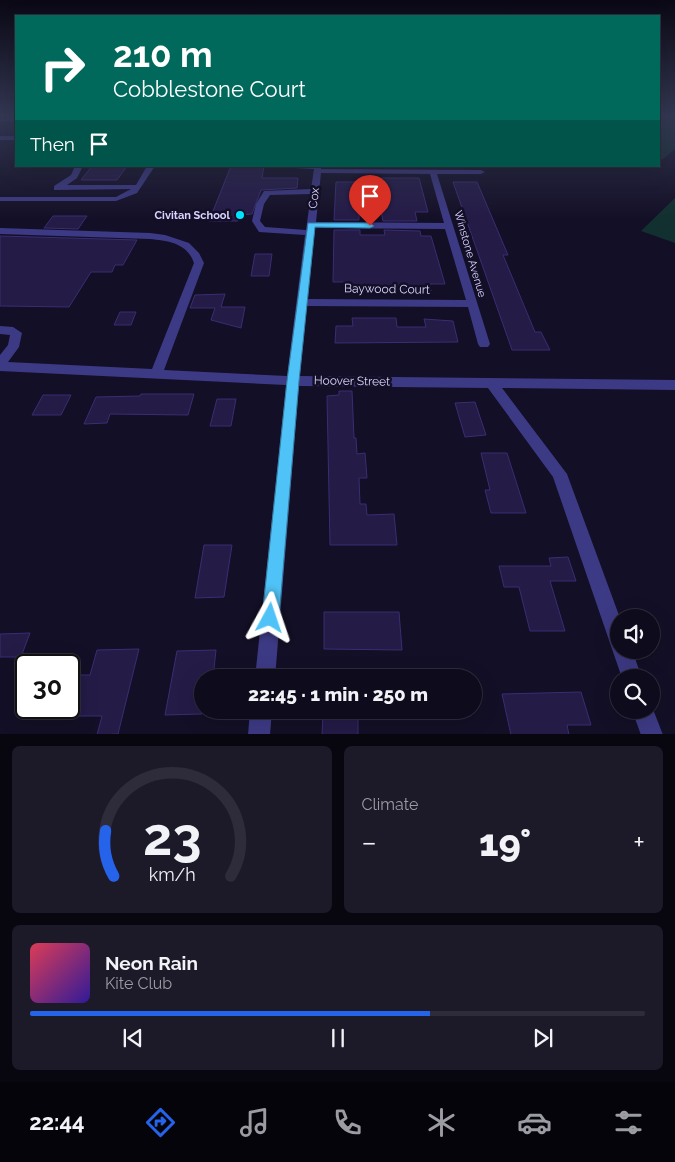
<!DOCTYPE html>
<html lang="en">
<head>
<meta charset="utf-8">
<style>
  :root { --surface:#0e0b1c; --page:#1c1929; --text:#f1f3f6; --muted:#9b9ba3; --line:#2e2b3b; --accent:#2563eb }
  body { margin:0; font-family:Raleway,sans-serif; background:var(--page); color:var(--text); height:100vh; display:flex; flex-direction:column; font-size:19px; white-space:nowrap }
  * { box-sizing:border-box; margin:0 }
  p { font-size:16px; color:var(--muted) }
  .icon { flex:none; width:28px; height:28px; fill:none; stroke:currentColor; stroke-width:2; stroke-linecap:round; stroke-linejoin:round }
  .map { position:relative; height:734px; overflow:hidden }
  .details { display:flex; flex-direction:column; gap:12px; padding:12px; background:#08060f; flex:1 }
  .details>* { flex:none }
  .hud { position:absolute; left:15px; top:15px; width:645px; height:152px; border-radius:0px; box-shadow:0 5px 20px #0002,0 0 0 1px var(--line); background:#00695c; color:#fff; overflow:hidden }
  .tools { position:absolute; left:610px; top:609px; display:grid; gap:10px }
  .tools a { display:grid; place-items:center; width:50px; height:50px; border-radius:50%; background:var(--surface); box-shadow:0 5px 20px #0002,0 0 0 1px var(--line); font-size:25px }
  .speed { position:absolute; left:15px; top:654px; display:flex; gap:10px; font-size:25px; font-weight:700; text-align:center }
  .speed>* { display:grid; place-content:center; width:65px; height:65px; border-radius:50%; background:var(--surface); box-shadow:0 5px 20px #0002,0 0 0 1px var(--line); line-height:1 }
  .speed .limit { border:2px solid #111; border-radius:8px; background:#fff; color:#111 }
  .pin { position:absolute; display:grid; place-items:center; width:42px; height:42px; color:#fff; margin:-51px -21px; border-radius:50% 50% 50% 0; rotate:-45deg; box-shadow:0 0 5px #0007 }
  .pin .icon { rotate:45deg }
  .me { position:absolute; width:55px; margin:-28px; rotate:5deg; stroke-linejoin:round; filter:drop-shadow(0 0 4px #0008) }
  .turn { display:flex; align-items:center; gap:18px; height:105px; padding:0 15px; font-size:22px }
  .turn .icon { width:65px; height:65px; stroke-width:2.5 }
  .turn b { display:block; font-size:35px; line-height:42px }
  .then { display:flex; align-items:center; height:48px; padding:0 15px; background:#0003; gap:10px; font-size:19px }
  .big { font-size:38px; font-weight:800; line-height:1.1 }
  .details .widget { flex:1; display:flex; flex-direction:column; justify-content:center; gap:8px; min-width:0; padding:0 18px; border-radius:8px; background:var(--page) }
  .details .dial { align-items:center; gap:0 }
  .dial svg { height:130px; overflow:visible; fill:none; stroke:var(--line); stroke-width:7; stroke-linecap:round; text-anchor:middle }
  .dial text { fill:var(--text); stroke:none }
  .song { display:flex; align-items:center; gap:15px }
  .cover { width:60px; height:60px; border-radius:8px; background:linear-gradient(135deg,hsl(350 70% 55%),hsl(250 70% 35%)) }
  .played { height:5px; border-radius:2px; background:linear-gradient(90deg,var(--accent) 65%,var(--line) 65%) }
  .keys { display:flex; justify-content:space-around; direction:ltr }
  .heat { display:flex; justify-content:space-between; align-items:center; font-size:28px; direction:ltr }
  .details .tiles { flex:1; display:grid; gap:12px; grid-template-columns:1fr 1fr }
  .widget:last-child { grid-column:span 2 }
  .trip { position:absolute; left:194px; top:669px; width:288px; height:50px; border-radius:25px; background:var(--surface); box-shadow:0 5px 20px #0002,0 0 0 1px var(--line); font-weight:800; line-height:50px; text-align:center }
  .dock { display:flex; height:80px; justify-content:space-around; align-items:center; background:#06040b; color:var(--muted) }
  .dock .icon { width:35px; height:35px }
  .dock .active { color:var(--accent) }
  .dock b { font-size:22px; color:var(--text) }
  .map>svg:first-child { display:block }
  .green { fill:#12302f }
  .building { fill:#241b47; stroke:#3b2d73 }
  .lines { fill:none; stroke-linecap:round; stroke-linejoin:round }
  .minor { fill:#3d3a85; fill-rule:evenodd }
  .route { fill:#4fc3f7; stroke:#337fa1 }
  .poi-dot { fill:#00e5ff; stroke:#130f26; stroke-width:2 }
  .labels { text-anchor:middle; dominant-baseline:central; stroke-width:5; stroke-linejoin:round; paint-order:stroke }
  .far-poi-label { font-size:11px; font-weight:bold; fill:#d9d4ff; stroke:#130f26; text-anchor:end }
  .far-street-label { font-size:11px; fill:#d9d4ff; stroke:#130f26 }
  .street-label { font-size:12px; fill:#d9d4ff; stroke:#130f26 }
</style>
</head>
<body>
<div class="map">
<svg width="675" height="735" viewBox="0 0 675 735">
  <rect width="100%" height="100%" fill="#130f26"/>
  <path class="green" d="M659 116H675V149L663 159H659Z
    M675 198V243L641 231Z"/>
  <path class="building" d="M92 166H127L117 180H81Z
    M231 166H264L262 178H298L297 188 261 190 252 214 240 215 238 221H209Z
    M378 178H419L428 212H415L417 221H383L381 211H359V220H334L336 182H378Z
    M453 182H477L508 255H503L535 332H541L550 350H512Z
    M53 216H87L78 229 44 228Z
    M334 230H360V235H385L384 230 420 231 421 236H431L445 284H430L431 291 348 289 347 282H333Z
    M0 236 137 240 123 265H115L112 272H91L69 307 0 306Z
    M255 254H272L269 276H251Z
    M225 294 221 307H245L241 328 211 320 215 308H190L195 295Z
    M120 312H136L131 325H114Z
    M352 318H396L397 327H426L424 319 453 321 458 342 335 343 336 326H353Z
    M339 391H352L354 438H356L357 454 365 453 367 478H359L360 504H366L367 515 394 514 397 545H330L327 396 339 395Z
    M141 394H194L188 415 110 414 107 423 84 424 96 397 140 396Z
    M43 395H71L61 415H32Z
    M217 399H236L231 426H210Z
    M475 402 486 435 465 437 455 403Z
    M481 453H507L526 513H491L485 490H490Z
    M204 545H232L224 597 195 598Z
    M568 557 576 581H550L565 631H530L519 587H504L499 566H551L549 558Z
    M324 612H399L402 650 324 649Z
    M30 633 21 657H0V634Z
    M139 649 118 734 97 735 102 716H69V675H90L97 650Z
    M216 650 213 678H202V714L165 715 177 651Z
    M581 692 591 725H567L569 735H511L502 694Z
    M323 710H358V735H322Z"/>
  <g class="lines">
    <path class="minor" d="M16 117V121H0V119Z
      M0 136H16V140H0Z
      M75 166H83L77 178 67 185H136L147 166H155L137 193 116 201H0V197H116L131 189 54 190V186L71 175Z
      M290 166H322L321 169 481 170 485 172 481 174H437L490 344 488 347H480L478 344 468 307 307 306 300 376 675 380V390L502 388 567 474 620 618 619 650H632L642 678H622L553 477 488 388 299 386 275 678H255L286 385 0 371V355L8 345 10 335 0 334V326L13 327 22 333 19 347 8 362 152 369 194 263C187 243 169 241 150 239L0 234V228L150 233 165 235 189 243 199 253 204 263 164 370 287 376 305 235 259 232 252 221 256 204 264 191 311 189 314 169 294 168ZM321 173 430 174 444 223 316 222ZM311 194 306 230 265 227 260 221 264 204 270 195ZM315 228 445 229 466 300 308 299Z
      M651 704 663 735H641L632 710H651Z
      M250 710H272L270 735H248Z"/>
  </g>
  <linearGradient id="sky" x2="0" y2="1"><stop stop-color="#0a0815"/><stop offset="0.53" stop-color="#333752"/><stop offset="1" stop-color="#333752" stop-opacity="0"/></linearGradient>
  <rect width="675" height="219" fill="url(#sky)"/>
  <path class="route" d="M308 223H370L374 226 370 228 315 227 299 381 279 618 276 624 270 627 264 624 262 618 287 381Z"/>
  <circle class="poi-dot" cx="240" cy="215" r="5"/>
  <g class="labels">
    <g class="far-poi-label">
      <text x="230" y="215">Civitan School</text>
    </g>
    <g class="far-street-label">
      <text transform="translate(470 254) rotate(74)">Winstone Avenue</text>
    </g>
    <g class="street-label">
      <text transform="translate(314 198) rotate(-84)">Cox</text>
      <text transform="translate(387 289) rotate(1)">Baywood Court</text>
      <text transform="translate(352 381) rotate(1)">Hoover Street</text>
    </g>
  </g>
</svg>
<div class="tools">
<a><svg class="icon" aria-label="sound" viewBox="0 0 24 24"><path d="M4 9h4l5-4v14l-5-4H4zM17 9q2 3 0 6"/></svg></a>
<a><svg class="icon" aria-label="search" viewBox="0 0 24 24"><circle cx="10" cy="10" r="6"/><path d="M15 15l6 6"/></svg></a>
</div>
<div class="speed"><div class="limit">30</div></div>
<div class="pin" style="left:370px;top:226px;background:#d93025"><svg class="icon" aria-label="arrive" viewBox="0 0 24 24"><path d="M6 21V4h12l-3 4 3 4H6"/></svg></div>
<svg class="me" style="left:270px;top:618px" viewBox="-20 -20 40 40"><path d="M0-17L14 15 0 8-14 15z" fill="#4fc3f7" stroke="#fff" stroke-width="4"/></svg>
<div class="trip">22:45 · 1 min · 250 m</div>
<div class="hud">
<div class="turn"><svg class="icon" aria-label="right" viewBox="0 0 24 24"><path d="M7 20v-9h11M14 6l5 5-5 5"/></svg><div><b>210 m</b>Cobblestone Court</div></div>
<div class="then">Then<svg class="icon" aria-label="arrive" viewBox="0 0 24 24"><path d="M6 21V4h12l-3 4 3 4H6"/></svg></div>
</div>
</div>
<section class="details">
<div class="tiles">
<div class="widget dial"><svg viewBox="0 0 100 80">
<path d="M14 69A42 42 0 1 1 86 69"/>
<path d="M14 69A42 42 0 0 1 9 41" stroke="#2563eb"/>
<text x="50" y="56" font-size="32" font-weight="700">23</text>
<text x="50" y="72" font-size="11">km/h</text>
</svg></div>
<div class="widget"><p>Climate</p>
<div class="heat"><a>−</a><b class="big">19°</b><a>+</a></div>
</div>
<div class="widget">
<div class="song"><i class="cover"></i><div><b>Neon Rain</b><p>Kite Club</p></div></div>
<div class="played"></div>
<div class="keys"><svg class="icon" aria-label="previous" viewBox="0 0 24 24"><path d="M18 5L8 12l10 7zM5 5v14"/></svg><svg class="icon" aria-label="pause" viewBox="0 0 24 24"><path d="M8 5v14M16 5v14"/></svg><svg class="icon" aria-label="next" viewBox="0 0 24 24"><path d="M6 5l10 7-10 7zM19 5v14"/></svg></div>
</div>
</div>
</section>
<nav class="dock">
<b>22:44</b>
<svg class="icon active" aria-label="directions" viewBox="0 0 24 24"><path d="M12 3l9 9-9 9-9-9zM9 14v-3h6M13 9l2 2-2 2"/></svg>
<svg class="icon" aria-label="music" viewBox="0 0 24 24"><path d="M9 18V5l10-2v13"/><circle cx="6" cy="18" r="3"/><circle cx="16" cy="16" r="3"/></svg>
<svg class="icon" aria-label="phone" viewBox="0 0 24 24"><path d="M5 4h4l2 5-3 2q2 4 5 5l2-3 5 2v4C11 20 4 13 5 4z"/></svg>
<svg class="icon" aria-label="climate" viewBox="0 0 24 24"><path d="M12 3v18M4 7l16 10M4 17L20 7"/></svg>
<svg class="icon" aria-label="car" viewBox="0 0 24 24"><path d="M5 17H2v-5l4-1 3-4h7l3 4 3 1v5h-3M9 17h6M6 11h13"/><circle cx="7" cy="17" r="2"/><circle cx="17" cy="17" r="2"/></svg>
<svg class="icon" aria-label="filters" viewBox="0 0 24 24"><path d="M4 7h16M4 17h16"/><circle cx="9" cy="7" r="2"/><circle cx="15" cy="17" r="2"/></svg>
</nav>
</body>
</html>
